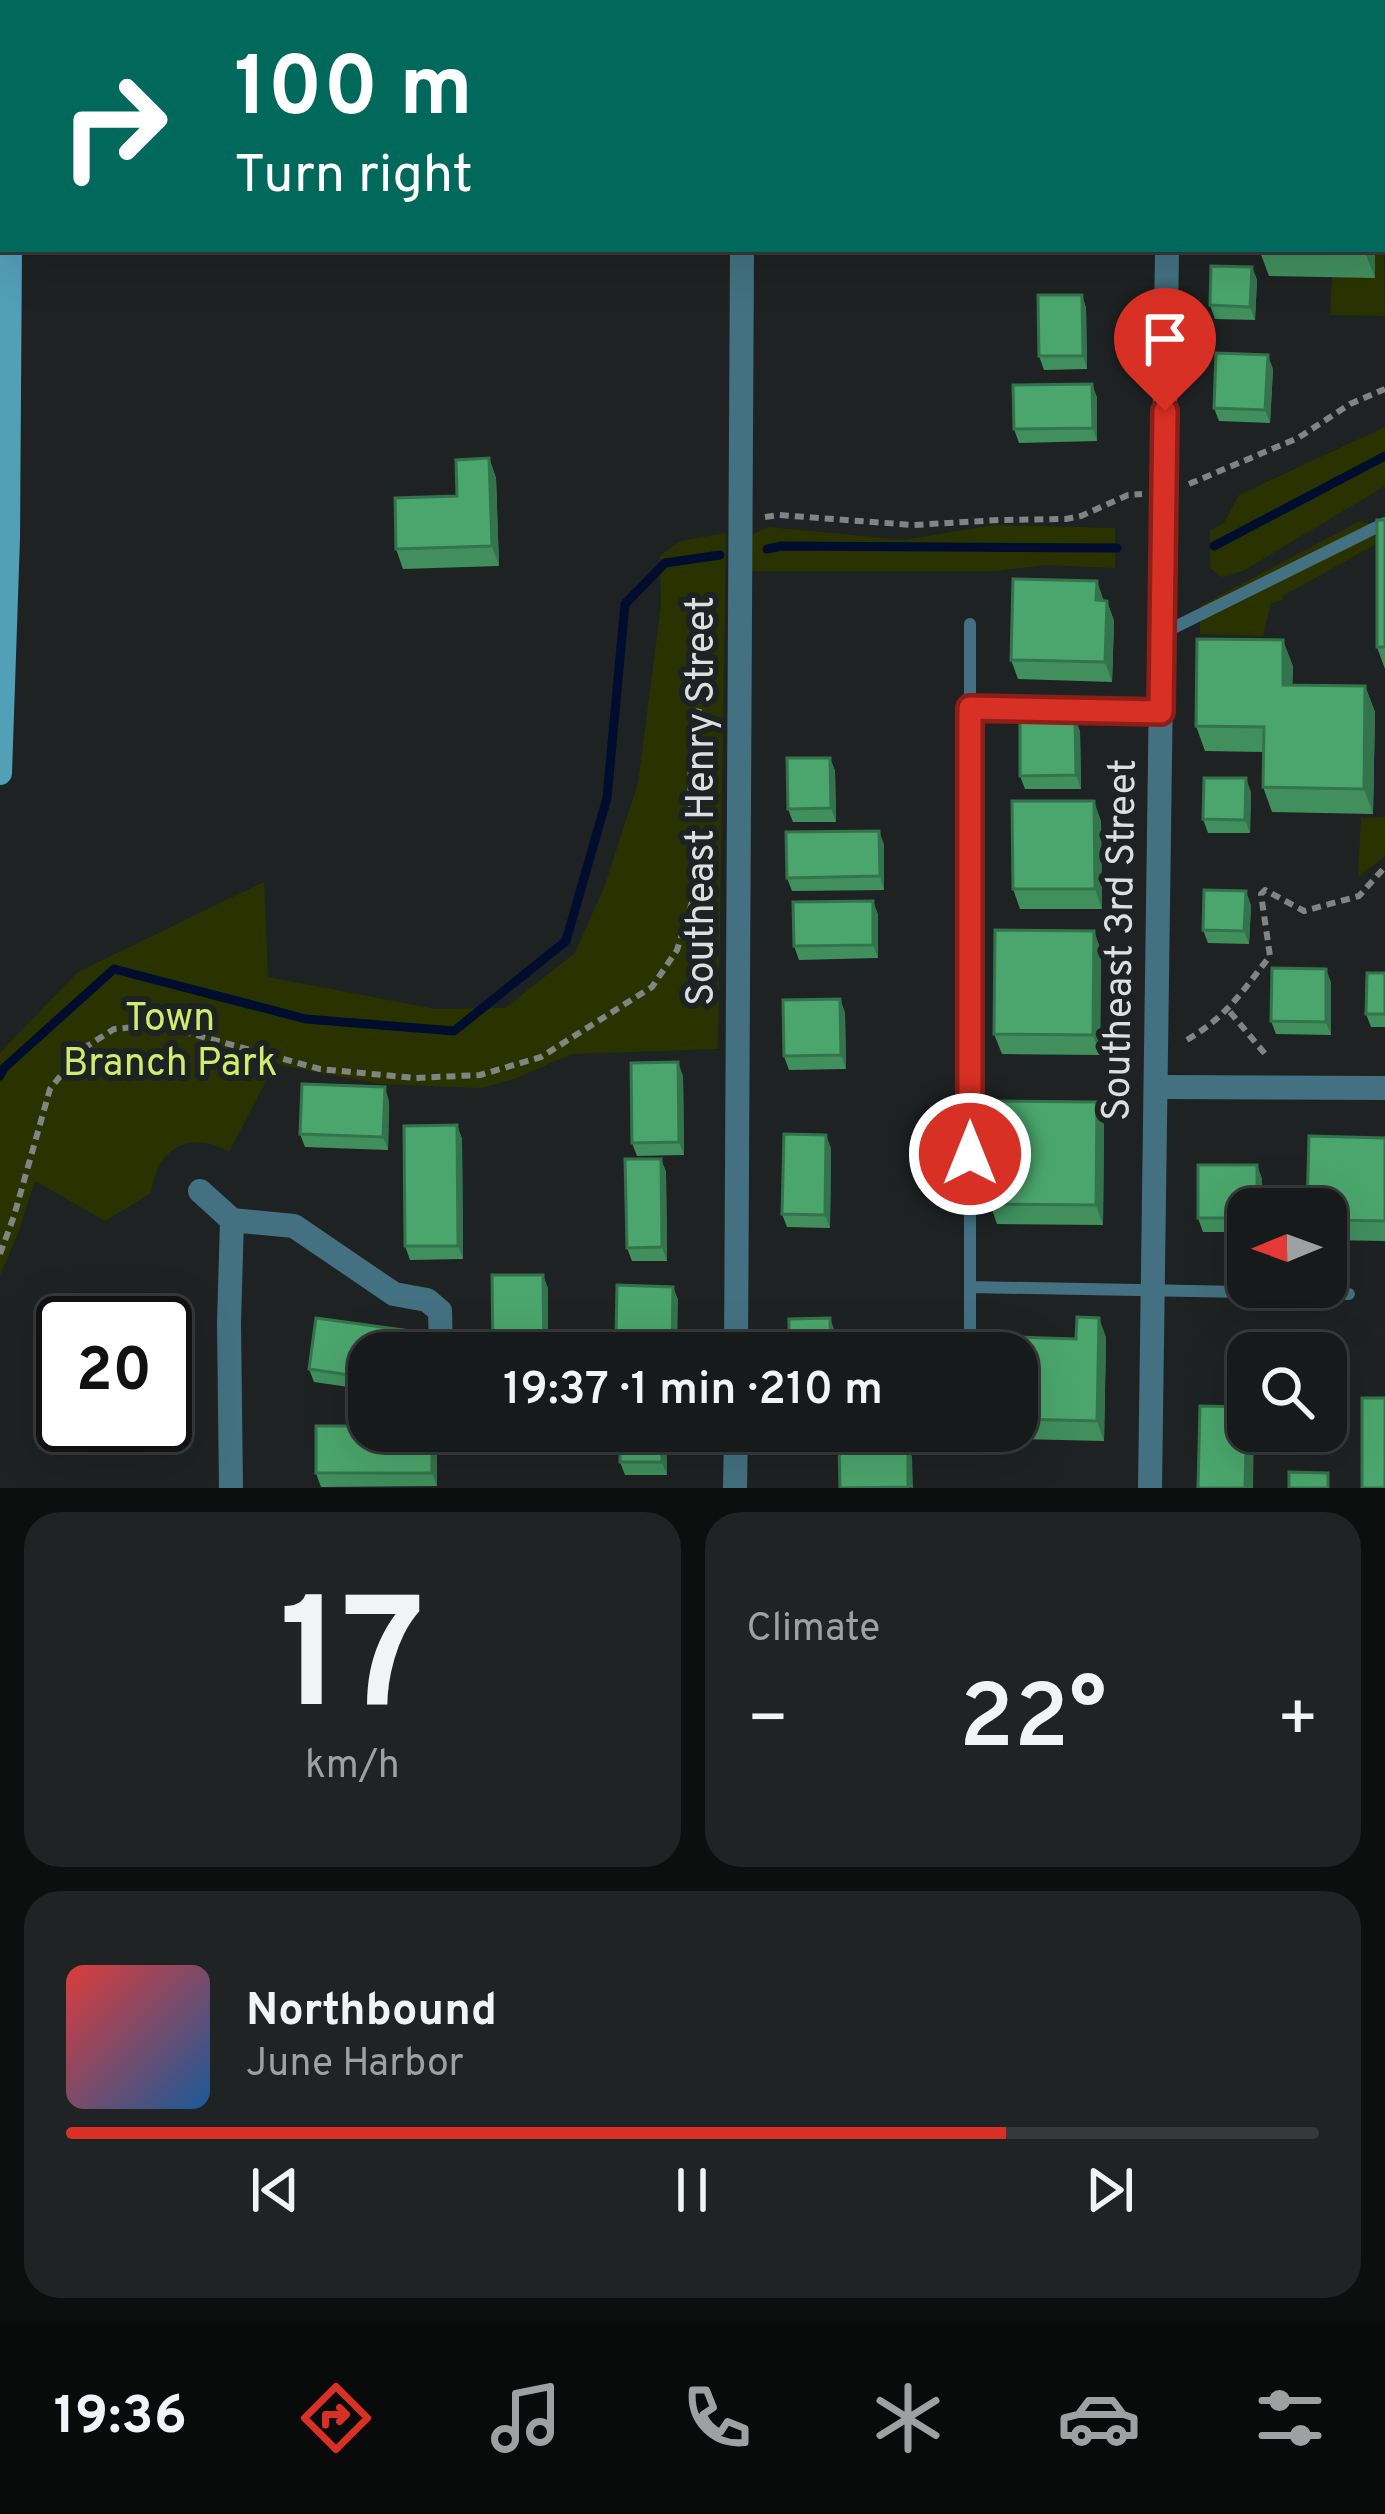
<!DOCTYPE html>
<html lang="en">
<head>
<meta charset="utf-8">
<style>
  :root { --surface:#171a1a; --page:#202323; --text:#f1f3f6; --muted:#9ea1a2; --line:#363839; --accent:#d93025 }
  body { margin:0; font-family:Overpass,sans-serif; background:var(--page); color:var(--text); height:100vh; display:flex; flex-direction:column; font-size:45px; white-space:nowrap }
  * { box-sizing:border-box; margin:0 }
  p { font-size:39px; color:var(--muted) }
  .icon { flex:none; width:66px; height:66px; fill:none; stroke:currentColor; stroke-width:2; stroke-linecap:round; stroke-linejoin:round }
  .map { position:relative; height:1488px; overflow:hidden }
  .details { display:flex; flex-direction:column; gap:24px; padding:24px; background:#0d0e0e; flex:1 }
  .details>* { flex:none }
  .guide { position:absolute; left:0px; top:0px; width:1386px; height:252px; box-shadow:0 12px 48px #0002,0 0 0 3px var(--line); background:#00695c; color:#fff; overflow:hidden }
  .needle { width:78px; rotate:269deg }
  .controls { position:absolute; left:1227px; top:1188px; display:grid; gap:24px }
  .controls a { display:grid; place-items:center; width:120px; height:120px; border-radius:24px; background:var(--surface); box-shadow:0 12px 48px #0002,0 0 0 3px var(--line); font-size:60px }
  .speed { position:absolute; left:36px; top:1296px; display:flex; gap:24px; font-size:60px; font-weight:700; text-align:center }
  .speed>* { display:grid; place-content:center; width:156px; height:156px; border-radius:50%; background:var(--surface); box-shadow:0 12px 48px #0002,0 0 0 3px var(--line); line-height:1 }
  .speed .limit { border:6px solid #111; border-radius:18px; background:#fff; color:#111 }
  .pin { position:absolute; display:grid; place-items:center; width:102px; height:102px; color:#fff; margin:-123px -51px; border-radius:50% 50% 50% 0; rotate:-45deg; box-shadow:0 0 12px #0007 }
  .pin .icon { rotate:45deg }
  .me { position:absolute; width:132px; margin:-66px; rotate:0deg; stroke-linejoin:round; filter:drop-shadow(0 0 9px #0008) }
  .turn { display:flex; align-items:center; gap:42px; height:252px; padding:0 36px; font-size:54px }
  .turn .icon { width:156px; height:156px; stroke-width:2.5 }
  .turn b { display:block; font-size:84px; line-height:102px }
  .big { font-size:90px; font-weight:600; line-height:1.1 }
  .details .card { flex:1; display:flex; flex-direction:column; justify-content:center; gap:18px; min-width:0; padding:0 42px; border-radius:36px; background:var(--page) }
  .details .dial { align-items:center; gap:0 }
  .dial b { font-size:156px; line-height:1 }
  .song { display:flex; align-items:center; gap:36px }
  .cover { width:144px; height:144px; border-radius:18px; background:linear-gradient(135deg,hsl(0 70% 55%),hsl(210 70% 35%)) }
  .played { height:12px; border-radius:6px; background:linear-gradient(90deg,var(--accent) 75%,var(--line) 75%) }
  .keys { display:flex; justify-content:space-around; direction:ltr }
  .heat { display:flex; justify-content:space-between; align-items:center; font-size:66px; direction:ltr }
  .details .tiles { flex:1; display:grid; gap:24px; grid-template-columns:1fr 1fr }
  .card:last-child { grid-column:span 2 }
  .trip { position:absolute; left:348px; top:1332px; width:690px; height:120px; border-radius:36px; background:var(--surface); box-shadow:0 12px 48px #0002,0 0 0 3px var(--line); font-weight:600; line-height:120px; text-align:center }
  .menu { display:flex; height:192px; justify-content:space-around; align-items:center; background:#090a0a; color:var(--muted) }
  .menu .icon { width:84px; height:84px }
  .menu .on { color:var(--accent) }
  .menu b { font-size:54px; color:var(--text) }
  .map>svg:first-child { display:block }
  .green { fill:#2a3300 }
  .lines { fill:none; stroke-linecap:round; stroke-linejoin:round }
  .stream { stroke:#000d2f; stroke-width:9 }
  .path { stroke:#818484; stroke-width:6; stroke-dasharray:9 6; stroke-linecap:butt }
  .service { stroke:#437181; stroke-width:12 }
  .minor { stroke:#437181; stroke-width:24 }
  .tertiary { stroke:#437181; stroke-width:24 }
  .secondary { stroke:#529fb8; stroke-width:24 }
  .wall { fill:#408f5d }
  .shaded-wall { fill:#34744c }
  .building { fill:#4aa66c; stroke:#34744c; stroke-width:3 }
  .route-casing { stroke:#8d1f18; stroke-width:30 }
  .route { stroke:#d93025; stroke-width:21 }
  .labels { text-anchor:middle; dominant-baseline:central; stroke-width:12; stroke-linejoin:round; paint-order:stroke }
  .street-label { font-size:39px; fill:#dddfdf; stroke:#1f2222 }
  .park-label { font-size:39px; fill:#d0eb6e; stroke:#1f2222 }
</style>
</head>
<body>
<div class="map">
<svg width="1385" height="1488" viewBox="0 0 1385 1488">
  <rect width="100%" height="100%" fill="#1f2222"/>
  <path class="green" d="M1383 192 1385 316 1330 315 1332 277H1375V249H1383Z
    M1385 427V486L1243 571 1222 577 1210 568V530L1224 523 1239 495Z
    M1358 522 1385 526V539L1283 596V600L1271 603 1263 636 1200 634V606Z
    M995 525 1115 528V568L1046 565 995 571H750L749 536 768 527 904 540Z
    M726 533 718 1049 571 1054 517 1078 481 1088 380 1084 275 1064 229 1152C188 1129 157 1149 151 1193L105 1221 35 1181 18 1233 0 1276V1053L78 972 264 882 268 977 435 1009 505 1008 575 953 605 885 638 783 661 606 660 556 680 541Z
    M1385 817V853L1383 858 1358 877 1361 818Z"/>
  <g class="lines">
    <path class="stream" d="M1214 546 1385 456
      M767 549 782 546 1117 548
      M0 1076 4 1068 114 969 306 1019 454 1031 566 941 607 798 625 604 665 563 720 555"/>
    <path class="path" d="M1189 484 1298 438 1350 404 1385 389
      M765 517 779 515 913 525 1000 520 1066 519 1081 516 1128 495 1142 494
      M1230 1012 1266 1055
      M1187 1040C1227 1016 1242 992 1270 956L1261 894 1265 890 1304 911 1359 896 1385 867
      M0 1254 14 1216 50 1089 81 1050 114 1029 144 1026 174 1029 320 1069 415 1078 480 1075 541 1057 652 987 677 950 699 880 690 797 691 755 705 674 714 657"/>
    <path class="service" d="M970 624V1353
      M1163 633 1385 523
      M970 708 1161 712
      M970 1287 1349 1294
      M970 1431V1445"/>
    <path class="minor" d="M1113 0V3
      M0 18H3
      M1383 72H1385
      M1156 1087 1385 1088
      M200 1191 232 1220 229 1323 231 1488
      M232 1220 294 1226 394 1294 427 1300 440 1311 441 1350
      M736 1353 742 249
      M735 1488 736 1431"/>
    <path class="tertiary" d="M1150 1488 1167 249"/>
    <path class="secondary" d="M11 0V3
      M0 773 8 538 10 249"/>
  </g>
  <path class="wall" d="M823 0H868V3H824Z
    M1259 249H1375V278L1269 276Z
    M1252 267 1257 280 1255 320 1215 319 1210 305Z
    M1082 295 1086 308 1087 369 1044 370 1039 356Z
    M1273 369 1270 423 1219 421 1214 408Z
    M1097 397V441L1019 443 1014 429Z
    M489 458 496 478 499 566 403 569 396 549 457 496Z
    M1385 520V669L1377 647Z
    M1104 601H1107L1114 621 1112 682 1018 679 1011 660Z
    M1293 666 1292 685 1365 686 1375 712 1373 814 1272 812 1263 787V752L1205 751 1196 726Z
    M1080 731 1081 789H1025L1020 776Z
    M830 758 835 771 836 822H793L788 809Z
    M1251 792 1250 833H1208L1203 819Z
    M1101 821 1102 909H1020L1013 889Z
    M884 844V890L792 891 787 878Z
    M1251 905 1249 944 1208 943 1203 930Z
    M878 914V958L799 960 794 946Z
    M1094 931 1101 951 1100 1055 1002 1054 994 1034Z
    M1385 973V1027H1371L1366 1014Z
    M1331 982V1035L1276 1034 1271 1021Z
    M840 999 845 1013 846 1069 789 1070 784 1056Z
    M683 1076 684 1155 637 1156 632 1143Z
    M389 1101 388 1150 305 1147 300 1134Z
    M1097 1102 1104 1122 1103 1225 997 1224 990 1204Z
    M457 1125 462 1139 463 1259 410 1260 405 1246Z
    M1385 1138V1241L1326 1240V1209Z
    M831 1148 830 1228 787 1227 782 1214Z
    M661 1159 666 1172 667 1261H632L627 1248Z
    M1262 1178V1209H1248V1232H1203L1198 1218Z
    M673 1287 678 1300 641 1350 621 1349 616 1336Z
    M316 1318 411 1331 416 1344 415 1353H369V1390L314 1382 309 1369Z
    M1106 1337 1104 1441 1019 1439 1016 1431 1017 1353Z
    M357 1426 360 1434H394V1431H437V1486L321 1487 316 1473Z
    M666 1431 667 1475H625L620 1462Z"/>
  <path class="shaded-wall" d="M1366 249H1375V278L1365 252Z
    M1252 267 1257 280 1255 320 1250 307Z
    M1082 295 1086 308 1087 369 1083 356Z
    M1268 355 1273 369 1270 423 1265 410Z
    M1092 384 1097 397V441L1093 428Z
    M489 458 496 478 499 566 492 546Z
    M1097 581 1104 601 1096 600Z
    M1107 601 1114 621 1112 682 1105 662Z
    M1283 640 1293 666 1292 711 1283 685Z
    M1365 686 1375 712 1373 814 1364 789Z
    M1075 718 1080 731 1081 789 1076 775Z
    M830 758 835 771 836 822 831 808Z
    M1246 778 1251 792 1250 833 1245 820Z
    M1094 801 1101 821 1102 909 1095 889Z
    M879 831 884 844V890L880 876Z
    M1246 891 1251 905 1249 944 1244 931Z
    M873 901 878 914V958L873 945Z
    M1094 931 1101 951 1100 1055 1093 1035Z
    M1326 969 1331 982V1035L1326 1022Z
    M840 999 845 1013 846 1069 841 1055Z
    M678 1062 683 1076 684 1155 679 1142Z
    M385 1087 389 1101 388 1150 383 1137Z
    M1097 1102 1104 1122 1103 1225 1096 1205Z
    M457 1125 462 1139 463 1259 458 1246Z
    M826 1135 831 1148 830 1228 825 1215Z
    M661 1159 666 1172 667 1261 662 1247Z
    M1257 1165 1262 1178V1209H1257Z
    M543 1275 548 1288V1353H544Z
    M673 1287 678 1300 677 1353H672Z
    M830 1318 835 1332 836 1353H831Z
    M1099 1318 1106 1337 1104 1441 1097 1421Z
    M411 1331 416 1344 415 1353H408Z
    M1248 1409V1431H1254L1253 1488H1245Z
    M432 1431H437V1486L432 1473Z
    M661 1431H666L667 1475 662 1462Z
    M908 1444 912 1457 913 1488 908 1487Z"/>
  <path class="building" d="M1259 249H1366L1365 252 1259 251Z
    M1211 266 1252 267 1250 307 1210 305Z
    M1038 295H1082L1083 356H1039Z
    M1216 353 1268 355 1265 410 1214 408Z
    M1092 384 1093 428 1014 429 1013 385Z
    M489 458 492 546 396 549 395 498 457 496 456 460Z
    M1377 520H1385V647H1377Z
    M1013 579 1097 581 1096 600 1107 601 1105 662 1011 660Z
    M1197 639 1283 640V685L1365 686 1364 789 1263 787 1264 727 1196 726Z
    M1075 718 1076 775 1020 776V719Z
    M787 758H830L831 808 788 809Z
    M1204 778H1246L1245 820 1203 819Z
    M1012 801H1094L1095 889H1013Z
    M879 831 880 876 787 878 786 832Z
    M1204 890 1246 891 1244 931 1203 930Z
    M873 901V945L794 946 793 902Z
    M995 930 1094 931 1093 1035 994 1034Z
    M1272 968 1326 969V1022L1271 1021Z
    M1367 973H1385V1014H1366Z
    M840 999 841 1055 784 1056 783 1000Z
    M678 1062 679 1142 632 1143 631 1063Z
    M302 1084 385 1087 383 1137 300 1134Z
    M991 1101 1097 1102 1096 1205 990 1204Z
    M457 1125 458 1246H405L404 1126Z
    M784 1134 826 1135 825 1215 782 1214Z
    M1309 1136 1385 1138V1221L1326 1220V1209H1307Z
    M625 1159H661L662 1247 627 1248Z
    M1198 1165H1257V1209H1248V1218H1198Z
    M492 1275H543L544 1353H493Z
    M617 1285 673 1287 672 1353H641V1337L616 1336Z
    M1077 1317 1099 1318 1097 1421 1017 1419V1353H1014V1337L1076 1339Z
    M316 1318 411 1331 408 1353H369V1378L309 1369Z
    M830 1318 831 1353H789V1319Z
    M1362 1398H1385V1488H1362Z
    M1200 1406 1247 1407 1245 1488H1198Z
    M316 1426H357L358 1434 432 1431V1473H316Z
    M620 1431H661L662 1462H620Z
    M908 1444V1487L840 1488 839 1445Z
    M1289 1472 1328 1473V1488H1289Z"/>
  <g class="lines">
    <g class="route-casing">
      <path id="route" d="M970 1154V708L1161 712 1165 411"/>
    </g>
    <use href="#route" class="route"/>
  </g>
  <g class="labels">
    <g class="street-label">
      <text transform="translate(703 801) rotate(-90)">Southeast Henry Street</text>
      <text transform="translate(1122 940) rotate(-89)">Southeast 3rd Street</text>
    </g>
    <g class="park-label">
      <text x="170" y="1020">Town<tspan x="170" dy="45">Branch Park</tspan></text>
    </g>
  </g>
</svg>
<div class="controls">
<a><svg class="needle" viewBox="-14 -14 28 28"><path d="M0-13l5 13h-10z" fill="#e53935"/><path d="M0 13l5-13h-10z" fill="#9ea1a2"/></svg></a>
<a><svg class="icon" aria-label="search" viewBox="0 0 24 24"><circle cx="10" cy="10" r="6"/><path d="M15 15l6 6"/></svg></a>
</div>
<div class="speed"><div class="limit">20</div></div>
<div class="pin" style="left:1165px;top:411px;background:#d93025"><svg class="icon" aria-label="arrive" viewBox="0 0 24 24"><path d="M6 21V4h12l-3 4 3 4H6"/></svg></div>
<svg class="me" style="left:970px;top:1154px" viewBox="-20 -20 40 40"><circle r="17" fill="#d93025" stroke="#fff" stroke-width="3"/><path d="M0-11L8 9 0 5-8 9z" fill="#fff"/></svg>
<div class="trip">19:37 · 1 min · 210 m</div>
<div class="guide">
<div class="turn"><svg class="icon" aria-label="right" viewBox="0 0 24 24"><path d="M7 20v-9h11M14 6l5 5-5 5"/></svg><div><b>100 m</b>Turn right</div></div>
</div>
</div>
<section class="details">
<div class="tiles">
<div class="card dial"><b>17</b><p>km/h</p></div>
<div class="card"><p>Climate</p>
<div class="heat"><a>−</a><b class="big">22°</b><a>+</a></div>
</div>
<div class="card">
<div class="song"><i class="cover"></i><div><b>Northbound</b><p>June Harbor</p></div></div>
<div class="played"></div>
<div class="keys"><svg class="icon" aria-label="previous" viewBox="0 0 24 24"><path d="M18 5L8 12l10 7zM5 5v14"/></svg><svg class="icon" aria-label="pause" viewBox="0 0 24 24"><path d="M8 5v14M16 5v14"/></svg><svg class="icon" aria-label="next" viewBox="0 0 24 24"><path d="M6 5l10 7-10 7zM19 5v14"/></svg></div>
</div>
</div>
</section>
<nav class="menu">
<b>19:36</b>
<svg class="icon on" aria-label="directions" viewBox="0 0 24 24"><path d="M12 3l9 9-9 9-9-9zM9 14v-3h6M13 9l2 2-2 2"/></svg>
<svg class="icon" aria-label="music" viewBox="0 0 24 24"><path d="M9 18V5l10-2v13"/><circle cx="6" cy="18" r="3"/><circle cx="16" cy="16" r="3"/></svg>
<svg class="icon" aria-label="phone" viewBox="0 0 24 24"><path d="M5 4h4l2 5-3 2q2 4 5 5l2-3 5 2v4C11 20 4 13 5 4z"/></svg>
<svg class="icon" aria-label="climate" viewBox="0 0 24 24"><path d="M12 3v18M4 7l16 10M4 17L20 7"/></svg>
<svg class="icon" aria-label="car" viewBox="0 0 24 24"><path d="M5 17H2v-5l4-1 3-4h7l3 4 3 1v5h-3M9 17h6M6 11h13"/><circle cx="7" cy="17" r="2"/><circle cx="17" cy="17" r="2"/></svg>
<svg class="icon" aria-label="filters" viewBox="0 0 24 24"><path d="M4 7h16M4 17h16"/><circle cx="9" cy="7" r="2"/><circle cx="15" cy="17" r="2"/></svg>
</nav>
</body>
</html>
